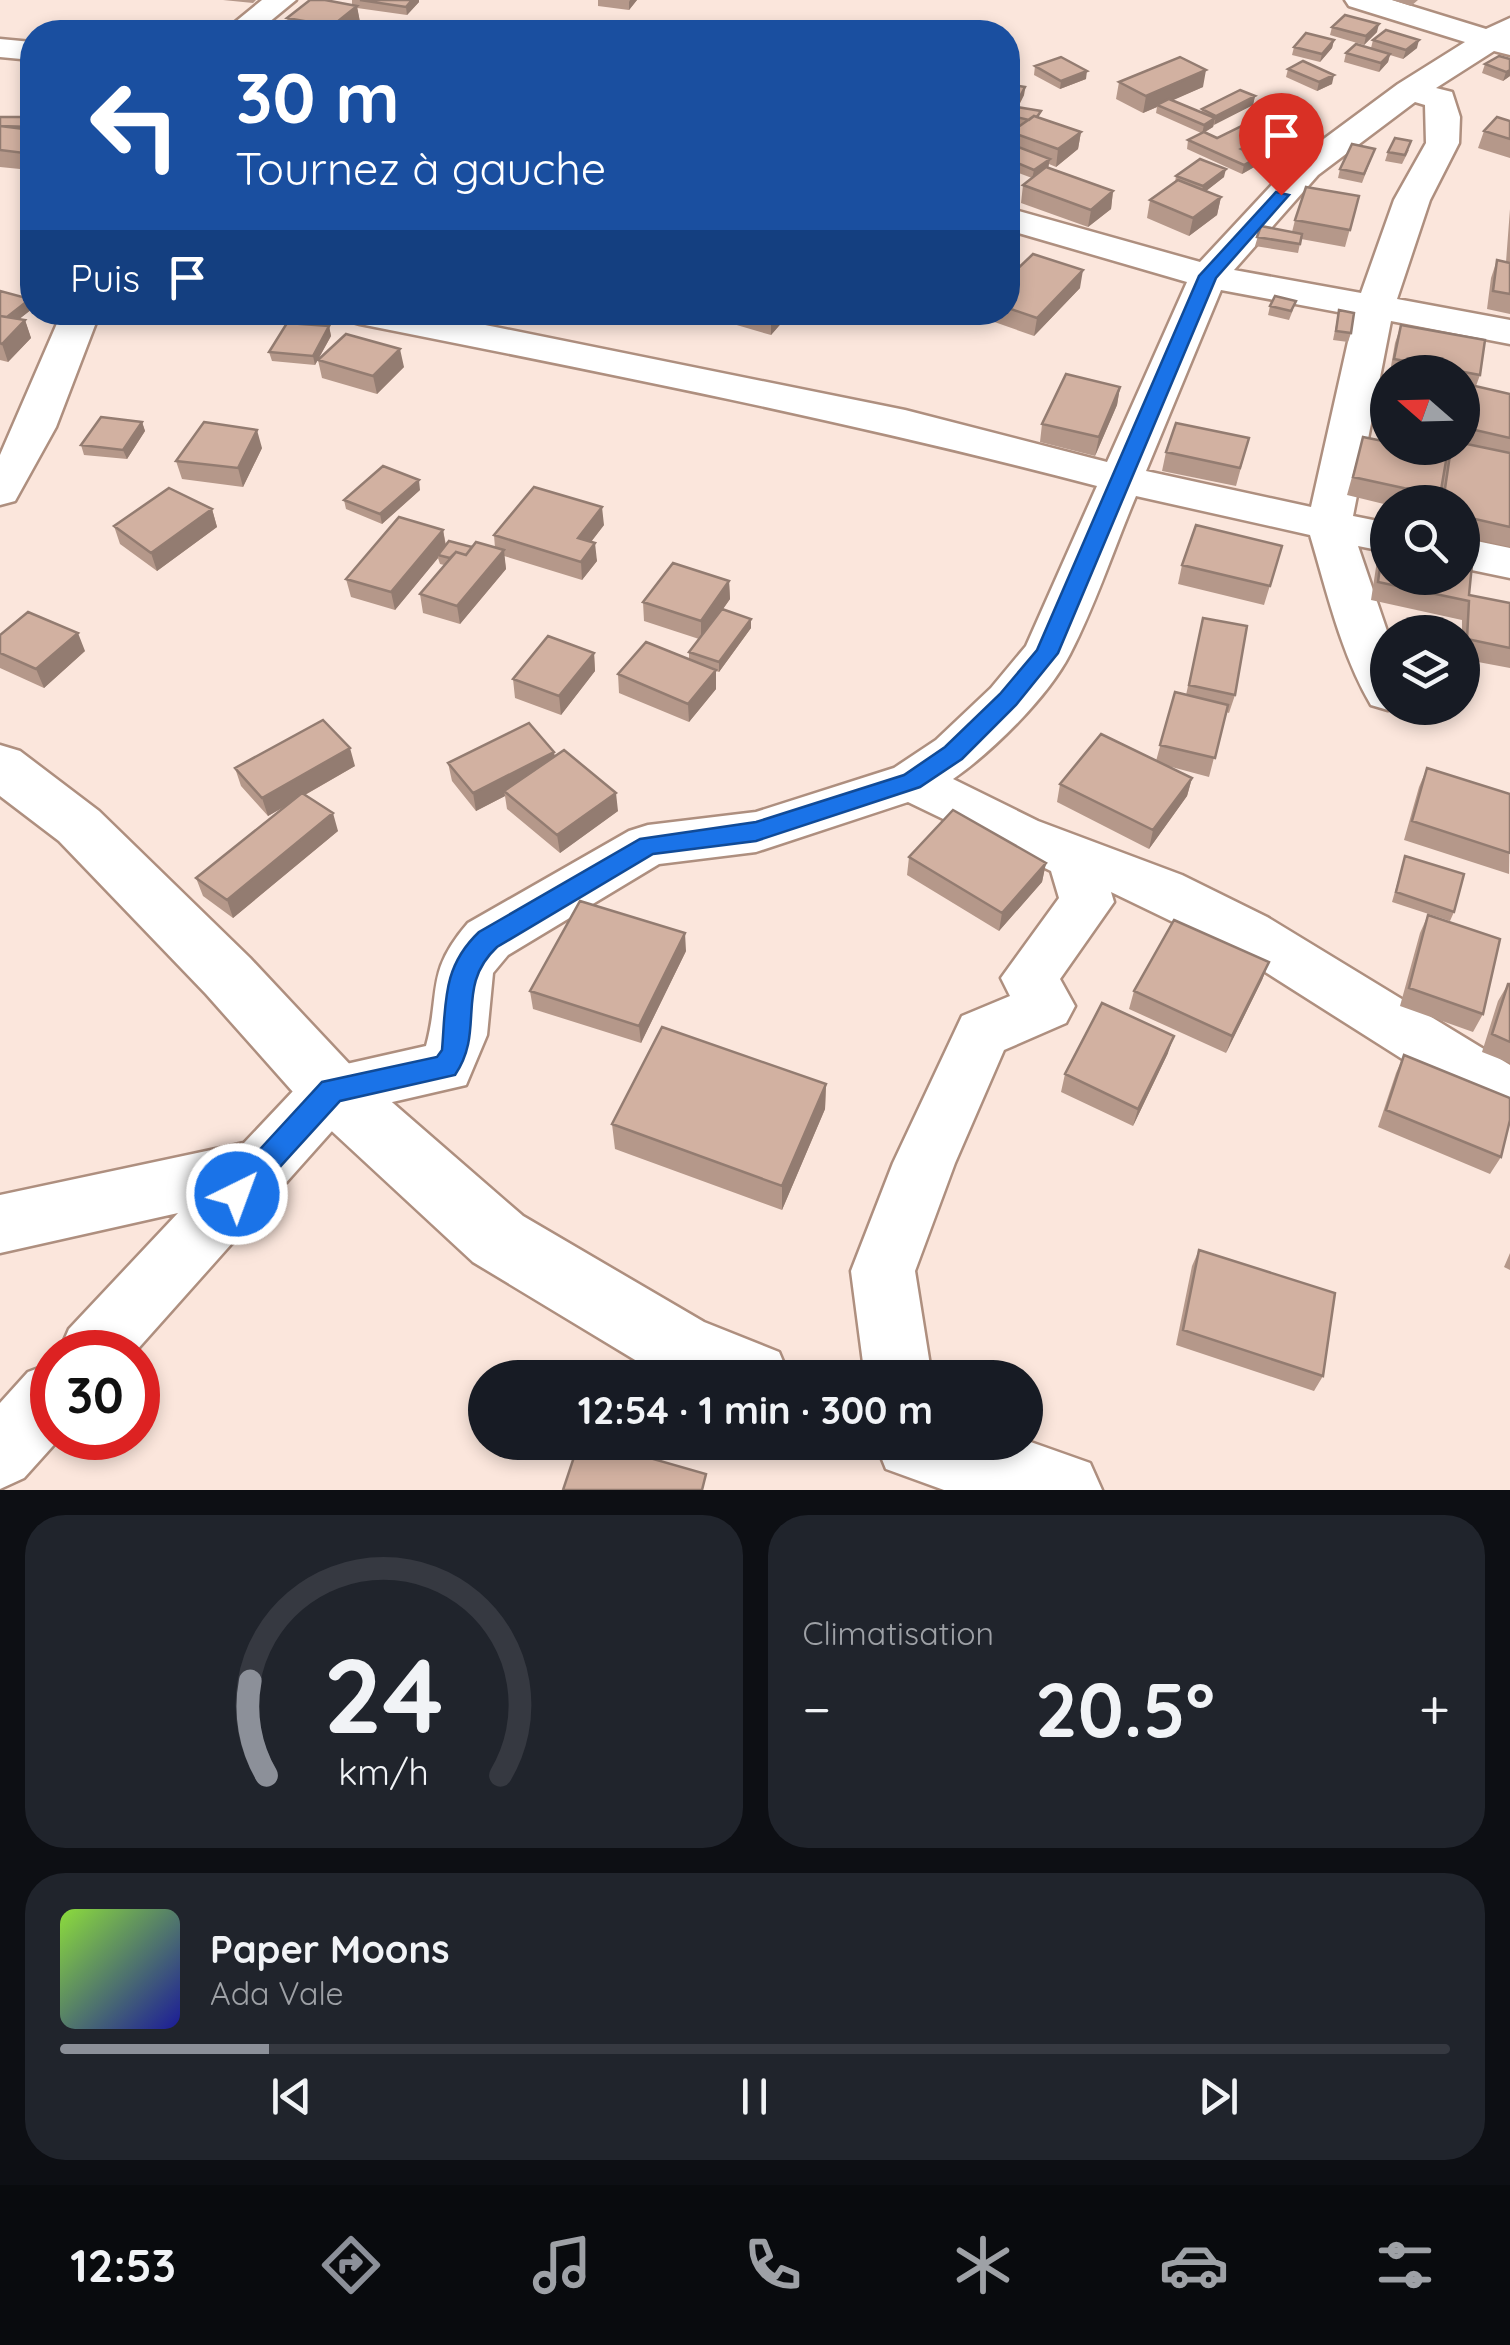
<!DOCTYPE html>
<html lang="fr">
<head>
<meta charset="utf-8">
<style>
  :root { --surface:#171b24; --page:#20242c; --text:#f1f3f6; --muted:#9ea1a6; --line:#363941; --accent:#8c9099 }
  body { margin:0; font-family:Quicksand,sans-serif; background:var(--page); color:var(--text); height:100vh; display:flex; flex-direction:column; font-size:38px; white-space:nowrap }
  * { box-sizing:border-box; margin:0 }
  p { font-size:32px; color:var(--muted) }
  .icon { flex:none; width:55px; height:55px; fill:none; stroke:currentColor; stroke-width:2; stroke-linecap:round; stroke-linejoin:round }
  .map { position:relative; height:1490px; overflow:hidden }
  .drawer { display:flex; flex-direction:column; gap:25px; padding:25px; background:#0d0f14; flex:1 }
  .drawer>* { flex:none }
  .hud { position:absolute; left:20px; top:20px; width:1000px; height:305px; border-radius:40px; box-shadow:0 5px 15px #0003; background:#1a4fa0; color:#fff; overflow:hidden }
  .needle { width:65px; rotate:290deg }
  .controls { position:absolute; left:1370px; top:355px; display:grid; gap:20px }
  .controls a { display:grid; place-items:center; width:110px; height:110px; border-radius:50%; background:var(--surface); box-shadow:0 5px 15px #0003; font-size:50px }
  .speed { position:absolute; left:30px; top:1330px; display:flex; gap:20px; font-size:50px; font-weight:700; text-align:center }
  .speed>* { display:grid; place-content:center; width:130px; height:130px; border-radius:50%; background:var(--surface); box-shadow:0 5px 15px #0003; line-height:1 }
  .speed .limit { border:15px solid #d22; background:#fff; color:#111 }
  .pin { position:absolute; display:grid; place-items:center; width:85px; height:85px; color:#fff; margin:-102px -42px; border-radius:50% 50% 50% 0; rotate:-45deg; box-shadow:0 0 10px #0007 }
  .pin .icon { rotate:45deg }
  .me { position:absolute; width:110px; margin:-55px; rotate:42deg; stroke-linejoin:round; filter:drop-shadow(0 0 8px #0008) }
  .turn { display:flex; align-items:center; gap:35px; height:210px; padding:0 50px; font-size:45px }
  .turn .icon { width:130px; height:130px; stroke-width:2.5 }
  .turn b { display:block; font-size:70px; line-height:85px }
  .then { display:flex; align-items:center; height:95px; padding:0 50px; background:#0003; gap:20px; font-size:38px }
  .big { font-size:75px; font-weight:800; line-height:1.1 }
  .drawer .card { flex:1; display:flex; flex-direction:column; justify-content:center; gap:15px; min-width:0; padding:0 35px; border-radius:40px; background:var(--page) }
  .drawer .dial { align-items:center; gap:0 }
  .dial svg { height:260px; overflow:visible; fill:none; stroke:var(--line); stroke-width:7; stroke-linecap:round; text-anchor:middle }
  .dial text { fill:var(--text); stroke:none }
  .song { display:flex; align-items:center; gap:30px }
  .cover { width:120px; height:120px; border-radius:15px; background:linear-gradient(135deg,hsl(90 70% 55%),hsl(240 70% 35%)) }
  .played { height:10px; border-radius:5px; background:linear-gradient(90deg,var(--accent) 15%,var(--line) 15%) }
  .keys { display:flex; justify-content:space-around; direction:ltr }
  .heat { display:flex; justify-content:space-between; align-items:center; font-size:55px; direction:ltr }
  .drawer .tiles { flex:1; display:grid; gap:25px; grid-template-columns:1fr 1fr }
  .card:last-child { grid-column:span 2 }
  .trip { position:absolute; left:468px; top:1360px; width:575px; height:100px; border-radius:50px; background:var(--surface); box-shadow:0 5px 15px #0003; font-weight:800; line-height:100px; text-align:center }
  .tab-bar { display:flex; height:160px; justify-content:space-around; align-items:center; background:#090b0e; color:var(--muted) }
  .tab-bar .icon { width:70px; height:70px }
  .tab-bar .selected { color:var(--accent) }
  .tab-bar b { font-size:45px; color:var(--text) }
  .map>svg:first-child { display:block }
  .lines { fill:none; stroke-linecap:round; stroke-linejoin:round }
  .street-casing { stroke:#ae8f7f; stroke-width:5 }
  .secondary-casing { stroke:#ae8f7f; stroke-width:5 }
  .street { fill:#fff; fill-rule:evenodd }
  .secondary { fill:#fff; fill-rule:evenodd }
  .wall { fill:#b5988a }
  .shaded-wall { fill:#937c71 }
  .building { fill:#d2b1a1; stroke:#937c71; stroke-width:2.5 }
  .route { fill:#1a73e8; stroke:#114b97; stroke-width:2.5 }
</style>
</head>
<body>
<div class="map">
<svg width="1510" height="1490" viewBox="0 0 1510 1490">
  <rect width="100%" height="100%" fill="#fbe6dc"/>
  <g class="lines">
    <g class="street-casing">
      <path id="street" d="M262 0H296L257 32H223Z
        M1345 0H1392L1486 29 1510 18V55L1494 51 1436 88 1452 92 1460 117 1459 143 1430 200 1397 299 1510 320V344L1391 321 1353 516 1388 523V552L1358 546 1388 634V708H1397L1388 710 1371 705C1341 654 1327 592 1310 535L1136 496C1114 548 1096 604 1070 654 1048 697 992 752 953 779L1038 821 1182 875 1267 917 1510 1065V1122L1489 1114 1229 949 1111 892 1114 902 1060 979 1075 1006 1066 1023 1004 1050 955 1163 915 1271 932 1378H865L851 1271 893 1163 962 1016 1010 996 1001 978 1059 898 1051 871 908 802 756 852 659 864 508 955 493 973 487 1035 466 1085 349 1112 135 1352H59L69 1329 178 1213 0 1253V1195L244 1143 311 1072 426 1046C441 991 425 973 468 923L629 831 648 825 756 812 894 768 936 740 991 688 1026 646 1097 486C853 422 607 373 360 324L346 320 341 312H421L905 410 1107 462 1187 282 1008 230V208L1200 262 1294 161 1398 84 1465 42 1349 6ZM1415 102 1425 105 1426 143 1394 200 1361 293 1234 270 1318 175ZM1221 290 1354 315 1311 507 1146 471Z
        M0 39 32 42V60L0 57Z
        M62 312H100L56 427 15 501 0 505V455Z
        M1462 538 1510 548V578L1462 568Z
        M52 1363V1438H60L24 1478 0 1489V1403L28 1372Z"/>
    </g>
    <g class="secondary-casing">
      <path id="secondary" d="M0 745 20 751 99 811 250 958 355 1070 523 1216 704 1322 779 1352 790 1378H665L473 1262 309 1110 206 994 59 841 0 796Z
        M1025 1440 1090 1463 1102 1490H944L886 1469 875 1442Z"/>
    </g>
    <use href="#street" class="street"/>
    <use href="#secondary" class="secondary"/>
  </g>
  <path class="wall" d="M223 0H256L253 3Z
    M352 0H419V2L407 15 357 8 360 22 347 32H290L287 18 352 5Z
    M598 0H637L629 10 598 6Z
    M1392 0H1418L1411 6Z
    M1332 27 1377 32 1364 45 1330 35Z
    M1334 40 1332 48 1320 62 1292 55 1294 47Z
    M1373 40 1417 48 1403 59 1390 55 1388 62 1379 72 1344 62 1346 53 1371 48Z
    M1499 56 1510 76 1503 81 1482 73 1485 64Z
    M1035 66 1086 79 1060 89 1034 75Z
    M1288 69 1332 84 1317 91 1286 77Z
    M1119 82 1203 87 1172 100 1201 113 1202 109 1255 96 1253 105 1214 124 1213 127 1204 132 1217 138 1261 136 1258 138 1257 147 1248 152 1256 166 1242 174 1187 149 1188 140 1201 133 1156 113 1157 107 1143 113 1116 99Z
    M1008 84 1025 87 1024 95 1018 107 1040 118 1081 132 1078 149 1056 167 1049 164 1048 168 1113 191 1111 209 1088 227 1021 203 1023 185 1032 178 1008 169V122H1011V119L1008 118Z
    M1254 112 1284 116 1281 125 1273 130 1252 120Z
    M0 117H32V168L30 170 0 167Z
    M1510 121V158L1478 148 1484 131Z
    M1266 145 1291 149 1275 159 1264 154Z
    M1375 149 1362 183 1338 178 1340 169Z
    M1409 150 1402 164 1385 161 1388 152Z
    M1176 176 1224 177 1206 191 1221 197 1217 215 1189 236 1147 218 1150 200 1175 182Z
    M1359 196 1345 247 1301 239 1298 253 1255 246 1261 226 1292 232 1295 220Z
    M1510 209V314L1487 309 1491 278 1497 260 1506 262Z
    M1008 278 1080 288 1034 336 983 318 984 312H1008Z
    M0 291 32 306V309L19 319 25 320 31 338 8 362 0 360Z
    M1270 306 1293 310 1289 320 1268 315Z
    M1339 310 1351 333 1348 342 1333 340Z
    M723 312H791L771 335 723 321Z
    M1401 325 1480 375 1476 386 1510 394V547L1462 536V502H1439L1441 488 1437 502H1388V505L1347 495 1363 437 1447 455 1450 448H1462V372H1390L1395 343Z
    M329 326 331 336 315 365 272 361 269 352Z
    M318 360 404 367 377 394 322 378Z
    M1120 387 1117 405 1095 456 1040 442 1042 424Z
    M142 422 145 431 127 459 84 455 81 445Z
    M1249 438 1236 486 1162 471 1166 452Z
    M262 448 243 487 182 479 176 461Z
    M420 490 382 524 346 509 344 500Z
    M212 509 217 527 157 571 120 544 114 526Z
    M604 525 591 542 597 561 582 580 504 556 506 569 460 624 423 613 420 594 444 565 440 564 438 558 395 610 351 597 346 579 443 530 446 545 495 548 494 535Z
    M1384 536 1469 595 1510 603V668L1462 659V620L1371 600 1378 554Z
    M1282 546 1264 605 1178 584 1182 565Z
    M729 581 730 599 723 609 751 628 719 672 716 671V689L689 722 619 693 618 674 689 660V652L699 639 644 621 643 602Z
    M1203 618 1235 695 1229 713 1226 712 1209 777 1168 766 1192 778 1187 796 1149 849 1057 802 1060 784 1156 761 1175 692 1186 695Z
    M0 635 85 651 44 688 0 668Z
    M594 653 595 671 561 715 515 698 513 679Z
    M554 752 555 757 618 811 560 853 507 809 505 796 476 811 452 781 448 763Z
    M355 766 305 795 338 831 233 918 203 896 196 878 287 805 268 816 241 786 235 768Z
    M1427 768 1510 794 1509 874 1404 840 1419 787Z
    M1405 856 1454 912 1450 921 1392 902Z
    M909 857 1046 863 1042 882 999 931 907 875Z
    M1428 915 1483 1014 1473 1032 1400 1006 1420 933Z
    M686 951 641 1043 533 1009 530 991Z
    M1269 962 1262 980 1226 1053 1129 1009 1134 991Z
    M1508 984H1510V1063L1482 1052 1498 1001Z
    M1168 1053 1133 1126 1061 1092 1065 1074Z
    M1404 1055 1501 1157 1490 1174 1378 1127 1396 1073Z
    M826 1084 825 1109 782 1210 615 1149 612 1124Z
    M1199 1250 1323 1376 1314 1391 1176 1345 1192 1266Z
    M1510 1253V1270L1504 1267Z"/>
  <path class="shaded-wall" d="M412 0H419V2L407 15 406 7Z
    M630 0H637L629 10V2Z
    M357 6 360 22 347 32H333L332 26Z
    M1379 24 1377 32 1364 45 1366 36Z
    M1334 40 1332 48 1320 62 1322 54Z
    M1419 40 1417 48 1403 59 1406 50Z
    M1390 54 1388 62 1379 72 1381 63Z
    M1206 70 1203 87 1160 106 1157 105V107L1143 113 1146 96Z
    M1510 70V76L1503 81 1506 72Z
    M1087 71 1086 79 1060 89 1061 81Z
    M1334 75 1332 84 1317 91 1319 82Z
    M1025 87 1024 95 1012 119 1013 110Z
    M1255 96 1253 105 1214 125 1216 116Z
    M1284 116 1281 125 1273 130 1275 121Z
    M1215 118 1213 127 1202 134 1204 125Z
    M1263 128 1261 136 1248 143 1250 135Z
    M1081 132 1078 149 1056 167 1058 149Z
    M1259 139 1257 147 1239 158 1241 149Z
    M1294 140 1291 149 1275 159 1277 150Z
    M32 145V168L30 170 24 153Z
    M1258 157 1256 166 1242 174 1244 165Z
    M1050 159 1048 168 1032 179 1034 170Z
    M1226 169 1224 177 1201 195 1203 186Z
    M1113 191 1111 209 1088 227 1091 210Z
    M1221 197 1217 215 1189 236 1193 218Z
    M1083 270 1080 288 1034 336 1037 318Z
    M30 299 32 309 8 328 5 319Z
    M775 312H791L771 335V317Z
    M25 320 31 338 8 362 2 344Z
    M329 326 331 336 315 365 313 356Z
    M400 349 404 367 377 394 373 376Z
    M1120 387 1117 405 1095 456 1099 437Z
    M142 422 145 431 127 459 123 450Z
    M257 430 262 448 243 487 238 468Z
    M419 480 420 490 382 524 380 514Z
    M602 507 604 525 580 556 578 538Z
    M212 509 217 527 157 571 151 553Z
    M443 530 446 548 438 555V558L395 610 391 592Z
    M595 543 597 561 582 580 581 562Z
    M504 550 506 569 460 624 457 606Z
    M729 581 730 599 701 640V621Z
    M751 619V628L719 672V662Z
    M78 633 85 651 44 688 36 669Z
    M594 653 595 671 561 715 559 696Z
    M716 670V689L689 722 688 704Z
    M350 748 355 766 268 816 262 798Z
    M554 752 556 771 504 791 505 796 476 811 473 793Z
    M1192 778 1187 796 1149 849 1153 830Z
    M616 793 618 811 560 853 557 835Z
    M333 813 338 831 233 918 227 900Z
    M1046 863 1042 882 999 931 1002 913Z
    M685 933 686 951 641 1043 639 1026Z
    M1269 962 1262 980 1226 1053 1232 1036Z
    M1174 1036 1168 1053 1133 1126 1138 1109Z
    M826 1084 825 1109 782 1210V1186Z"/>
  <path class="building" d="M310 0H325L357 6 332 26 287 18Z
    M360 0H412L406 7Z
    M1345 15 1379 24 1366 36 1332 27Z
    M1386 30 1419 40 1406 50 1373 40Z
    M1306 33 1334 40 1322 54 1294 47Z
    M1356 44 1390 54 1381 63 1346 53Z
    M1499 56 1510 59V70L1506 72 1485 64Z
    M1061 57 1087 71 1061 81 1035 66Z
    M1180 57 1206 70 1146 96 1119 82Z
    M1303 61 1334 75 1319 82 1288 69Z
    M1008 84 1025 87 1013 110 1008 109Z
    M1240 90 1255 96 1216 116 1202 109Z
    M1169 99 1215 118 1204 125 1157 105Z
    M1017 107 1041 111 1037 117 1034 116 1029 120 1012 116Z
    M1263 107 1284 116 1275 121 1254 112Z
    M1034 116 1081 132 1058 149 1011 132Z
    M32 117V127L0 126V117Z
    M1497 117 1510 121V139L1484 131Z
    M1008 122 1015 123 1008 139Z
    M1250 122 1263 128 1250 135 1259 139 1241 149 1258 157 1244 165 1188 140 1204 132 1217 138Z
    M0 126 32 130V145L24 153 0 150Z
    M1282 136 1294 140 1277 150 1266 145Z
    M1395 138 1411 141 1405 155 1388 152Z
    M1008 143 1050 159 1034 170 1008 159Z
    M1352 144 1375 149 1364 174 1340 169Z
    M1200 159 1226 169 1203 186 1176 176Z
    M1046 167 1113 191 1091 210 1023 185Z
    M1178 180 1221 197 1193 218 1150 200Z
    M1306 187 1359 196 1350 230 1295 220Z
    M1261 226 1302 234 1300 244 1257 237Z
    M1033 254 1083 270 1037 318 1008 308V278Z
    M1497 260 1510 263V294L1493 291Z
    M0 291 30 299 7 317 0 316Z
    M1275 296 1296 301 1291 311 1270 306Z
    M1339 310 1354 313 1351 333 1336 331Z
    M756 312H775L771 317Z
    M0 316 25 320 2 344 0 343Z
    M287 323 329 326 313 356 269 352Z
    M1401 325 1485 340 1480 375 1394 359Z
    M346 334 400 349 373 376 318 360Z
    M1066 374 1120 387 1099 437 1042 424Z
    M1462 383 1510 394V438L1462 427Z
    M101 417 142 422 123 450 81 445Z
    M204 422 257 430 238 468 176 461Z
    M1176 423 1249 438 1240 468 1166 452Z
    M1363 437 1388 442V448H1412L1447 455 1440 496 1353 477Z
    M1462 443 1510 453V527L1462 516V502H1443L1451 448H1462Z
    M383 466 419 480 380 514 344 500Z
    M534 487 602 507 578 538 595 543 581 562 494 535Z
    M169 488 212 509 151 553 114 526Z
    M399 517 443 530 391 592 346 579Z
    M1196 525 1282 546 1270 586 1182 565Z
    M1384 536H1388V578H1462V552L1473 554 1469 595 1510 603V648L1467 639 1469 601 1378 582Z
    M449 541 472 547 466 555 456 552 450 558 438 555Z
    M476 542 504 550 457 606 420 594 456 552 466 555Z
    M673 563 729 581 701 621 643 602Z
    M722 609 751 619 719 662 689 652Z
    M28 612 78 633 36 669 0 653V635Z
    M1203 618 1247 626 1235 695 1189 685Z
    M548 636 594 653 559 696 513 679Z
    M646 642 716 670 688 704 618 674Z
    M1175 692 1228 705 1215 758 1160 745Z
    M323 720 350 748 262 798 235 768Z
    M529 723 554 752 473 793 448 763Z
    M1101 734 1192 778 1153 830 1060 784Z
    M564 750 616 793 557 835 504 791Z
    M1427 768 1510 794V853L1412 821Z
    M302 793 333 813 227 900 196 878Z
    M953 810 1046 863 1002 913 909 857Z
    M1405 856 1464 874 1454 912 1396 892Z
    M580 901 685 933 639 1026 530 991Z
    M1428 915 1500 939 1483 1014 1409 988Z
    M1174 920 1269 962 1232 1036 1134 991Z
    M1508 984H1510V1042L1492 1034Z
    M1102 1003 1174 1036 1138 1109 1065 1074Z
    M662 1027 826 1084 782 1186 612 1124Z
    M1404 1055 1510 1098V1120L1501 1157 1386 1110Z
    M1199 1250 1335 1293 1323 1376 1183 1330Z
    M579 1442H594L706 1474 702 1490H563Z"/>
  <path class="route" d="M1276 192 1289 195 1216 278 1058 653 1016 705 962 759 920 787 756 841 653 854 497 947C454 987 486 1030 455 1075L340 1101 247 1203 237 1207 227 1203 223 1194 227 1185 322 1082 437 1057 442 1050C446 1003 442 967 479 932L640 839 756 822 904 775 945 747 1000 694 1037 650 1199 276Z"/>
</svg>
<div class="controls">
<a><svg class="needle" viewBox="-14 -14 28 28"><path d="M0-13l5 13h-10z" fill="#e53935"/><path d="M0 13l5-13h-10z" fill="#9ea1a6"/></svg></a>
<a><svg class="icon" aria-label="search" viewBox="0 0 24 24"><circle cx="10" cy="10" r="6"/><path d="M15 15l6 6"/></svg></a>
<a><svg class="icon" aria-label="layers" viewBox="0 0 24 24"><path d="M12 4l9 5-9 5-9-5zM3 14l9 5 9-5"/></svg></a>
</div>
<div class="speed"><div class="limit">30</div></div>
<div class="pin" style="left:1281px;top:195px;background:#d93025"><svg class="icon" aria-label="arrive" viewBox="0 0 24 24"><path d="M6 21V4h12l-3 4 3 4H6"/></svg></div>
<svg class="me" style="left:237px;top:1194px" viewBox="-20 -20 40 40"><circle r="17" fill="#1a73e8" stroke="#fff" stroke-width="3"/><path d="M0-11L8 9 0 5-8 9z" fill="#fff"/></svg>
<div class="trip">12:54 · 1 min · 300 m</div>
<div class="hud">
<div class="turn"><svg class="icon" aria-label="left" viewBox="0 0 24 24"><path d="M17 20v-9H6M10 6l-5 5 5 5"/></svg><div><b>30 m</b>Tournez à gauche</div></div>
<div class="then">Puis<svg class="icon" aria-label="arrive" viewBox="0 0 24 24"><path d="M6 21V4h12l-3 4 3 4H6"/></svg></div>
</div>
</div>
<section class="drawer">
<div class="tiles">
<div class="card dial"><svg viewBox="0 0 100 80">
<path d="M14 69A42 42 0 1 1 86 69"/>
<path d="M14 69A42 42 0 0 1 9 40" stroke="#8c9099"/>
<text x="50" y="56" font-size="32" font-weight="700">24</text>
<text x="50" y="72" font-size="11">km/h</text>
</svg></div>
<div class="card"><p>Climatisation</p>
<div class="heat"><a>−</a><b class="big">20.5°</b><a>+</a></div>
</div>
<div class="card">
<div class="song"><i class="cover"></i><div><b>Paper Moons</b><p>Ada Vale</p></div></div>
<div class="played"></div>
<div class="keys"><svg class="icon" aria-label="previous" viewBox="0 0 24 24"><path d="M18 5L8 12l10 7zM5 5v14"/></svg><svg class="icon" aria-label="pause" viewBox="0 0 24 24"><path d="M8 5v14M16 5v14"/></svg><svg class="icon" aria-label="next" viewBox="0 0 24 24"><path d="M6 5l10 7-10 7zM19 5v14"/></svg></div>
</div>
</div>
</section>
<nav class="tab-bar">
<b>12:53</b>
<svg class="icon selected" aria-label="directions" viewBox="0 0 24 24"><path d="M12 3l9 9-9 9-9-9zM9 14v-3h6M13 9l2 2-2 2"/></svg>
<svg class="icon" aria-label="music" viewBox="0 0 24 24"><path d="M9 18V5l10-2v13"/><circle cx="6" cy="18" r="3"/><circle cx="16" cy="16" r="3"/></svg>
<svg class="icon" aria-label="phone" viewBox="0 0 24 24"><path d="M5 4h4l2 5-3 2q2 4 5 5l2-3 5 2v4C11 20 4 13 5 4z"/></svg>
<svg class="icon" aria-label="climate" viewBox="0 0 24 24"><path d="M12 3v18M4 7l16 10M4 17L20 7"/></svg>
<svg class="icon" aria-label="car" viewBox="0 0 24 24"><path d="M5 17H2v-5l4-1 3-4h7l3 4 3 1v5h-3M9 17h6M6 11h13"/><circle cx="7" cy="17" r="2"/><circle cx="17" cy="17" r="2"/></svg>
<svg class="icon" aria-label="filters" viewBox="0 0 24 24"><path d="M4 7h16M4 17h16"/><circle cx="9" cy="7" r="2"/><circle cx="15" cy="17" r="2"/></svg>
</nav>
</body>
</html>
